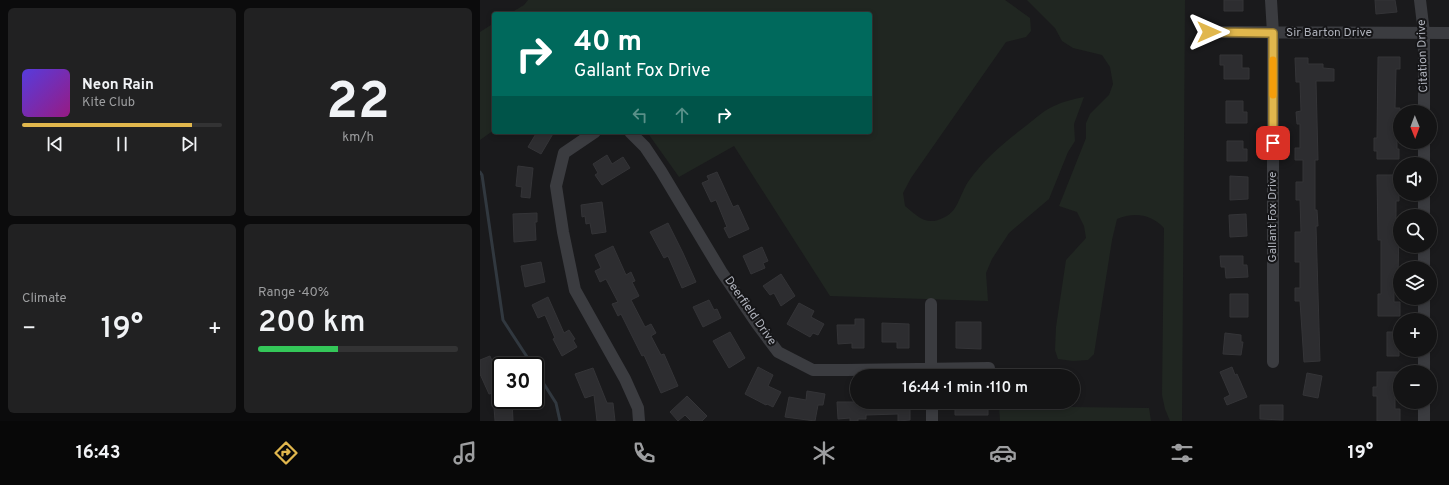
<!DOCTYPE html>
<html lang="en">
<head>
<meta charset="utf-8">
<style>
  :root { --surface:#141415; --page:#212122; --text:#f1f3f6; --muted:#9d9ea0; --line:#333334; --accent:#e1b74d }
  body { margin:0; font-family:Overpass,sans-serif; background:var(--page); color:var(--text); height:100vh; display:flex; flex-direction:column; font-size:15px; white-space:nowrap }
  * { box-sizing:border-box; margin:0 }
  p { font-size:13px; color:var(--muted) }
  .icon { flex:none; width:22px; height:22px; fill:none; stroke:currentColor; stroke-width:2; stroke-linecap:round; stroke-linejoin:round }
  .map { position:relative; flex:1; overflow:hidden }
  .side { display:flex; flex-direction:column; gap:8px; padding:8px; background:#0b0b0c; width:480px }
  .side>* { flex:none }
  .guide { position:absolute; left:12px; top:12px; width:380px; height:122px; border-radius:4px; box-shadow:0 2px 6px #0003,0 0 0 1px var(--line); background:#00695c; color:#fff; overflow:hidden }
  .needle { width:26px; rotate:179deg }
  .tools { position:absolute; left:913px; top:105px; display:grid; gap:8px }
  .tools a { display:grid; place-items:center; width:44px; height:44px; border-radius:50%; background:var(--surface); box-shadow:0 2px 6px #0003,0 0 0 1px var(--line); font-size:20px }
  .speed { position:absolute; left:12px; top:357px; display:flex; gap:8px; font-size:20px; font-weight:700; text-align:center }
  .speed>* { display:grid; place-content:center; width:52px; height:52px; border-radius:50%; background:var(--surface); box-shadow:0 2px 6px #0003,0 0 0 1px var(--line); line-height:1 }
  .speed .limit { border:2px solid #111; border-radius:6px; background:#fff; color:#111 }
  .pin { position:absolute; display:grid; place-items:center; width:34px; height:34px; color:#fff; margin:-17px; border-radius:8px; box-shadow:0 2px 6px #0006 }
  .me { position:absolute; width:44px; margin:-22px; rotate:90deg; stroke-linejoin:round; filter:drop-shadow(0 0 3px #0008) }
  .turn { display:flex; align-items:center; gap:14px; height:84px; padding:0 16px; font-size:18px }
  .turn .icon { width:52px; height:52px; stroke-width:2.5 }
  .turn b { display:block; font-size:28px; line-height:34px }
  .lanes { display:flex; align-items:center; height:38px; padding:0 16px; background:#0003; justify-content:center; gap:20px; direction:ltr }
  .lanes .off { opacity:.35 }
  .big { font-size:30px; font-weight:600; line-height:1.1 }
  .side .widget { flex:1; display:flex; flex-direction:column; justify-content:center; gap:6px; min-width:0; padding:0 14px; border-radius:6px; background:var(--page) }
  .side .dial { align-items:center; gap:0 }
  .dial b { font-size:52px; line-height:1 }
  .song { display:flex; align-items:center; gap:12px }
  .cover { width:48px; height:48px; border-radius:6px; background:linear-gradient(135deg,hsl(250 70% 55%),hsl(310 70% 35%)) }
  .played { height:4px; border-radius:2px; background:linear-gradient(90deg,var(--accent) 85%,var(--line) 85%) }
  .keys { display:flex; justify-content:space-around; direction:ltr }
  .heat { display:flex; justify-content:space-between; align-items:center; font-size:22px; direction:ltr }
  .charge { height:6px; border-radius:3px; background:linear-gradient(90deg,#34c759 40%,var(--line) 0) }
  .side .tiles { flex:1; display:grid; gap:8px; grid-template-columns:repeat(2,1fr) }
  .trip { position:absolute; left:370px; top:369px; width:230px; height:40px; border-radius:20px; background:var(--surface); box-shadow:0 2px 6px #0003,0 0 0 1px var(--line); font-weight:600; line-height:40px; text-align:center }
  .menu { display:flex; height:64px; justify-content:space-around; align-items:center; background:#080808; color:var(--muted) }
  .menu .icon { width:28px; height:28px }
  .menu .on { color:var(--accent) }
  .menu b { font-size:18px; color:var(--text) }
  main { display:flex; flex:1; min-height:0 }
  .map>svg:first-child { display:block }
  .green { fill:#202621 }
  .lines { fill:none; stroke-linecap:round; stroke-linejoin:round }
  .stream { stroke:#31383f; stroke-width:3 }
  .building { fill:#2d2d30; stroke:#343437 }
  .minor { stroke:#3b3c40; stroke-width:12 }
  .route-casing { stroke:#927732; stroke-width:10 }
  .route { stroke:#e1b74d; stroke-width:7 }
  .slow { stroke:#f59e0b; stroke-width:7 }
  .labels { text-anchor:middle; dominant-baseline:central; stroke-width:4; stroke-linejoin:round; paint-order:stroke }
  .street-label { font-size:12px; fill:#aeb1ba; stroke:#151517 }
</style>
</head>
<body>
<main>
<section class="side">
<div class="tiles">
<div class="widget">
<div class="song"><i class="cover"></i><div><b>Neon Rain</b><p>Kite Club</p></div></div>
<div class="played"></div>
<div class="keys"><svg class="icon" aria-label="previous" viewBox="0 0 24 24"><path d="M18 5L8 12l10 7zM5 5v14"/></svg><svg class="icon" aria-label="pause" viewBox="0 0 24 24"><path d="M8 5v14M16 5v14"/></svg><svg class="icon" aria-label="next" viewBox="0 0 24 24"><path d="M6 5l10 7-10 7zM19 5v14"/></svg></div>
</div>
<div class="widget dial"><b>22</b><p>km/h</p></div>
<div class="widget"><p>Climate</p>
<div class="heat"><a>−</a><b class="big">19°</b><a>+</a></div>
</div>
<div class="widget"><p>Range · 40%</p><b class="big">200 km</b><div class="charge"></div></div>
</div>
</section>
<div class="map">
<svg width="969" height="421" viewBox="0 0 969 421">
  <rect width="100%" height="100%" fill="#1a1a1c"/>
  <path class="green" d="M48 0H525L550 18 551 31 546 37 526 42 431 178 423 193 425 206C439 217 446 227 465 217 478 211 480 194 488 182 504 159 525 142 547 125 556 118 564 110 574 106 584 101 594 99 604 97L594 124 595 141 588 152 569 199 529 233 512 259 506 273 508 301 350 296 254 146 199 177 167 132H390V14H29L44 5Z
    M547 0H705L702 421H690L685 409 682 395 684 228C671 214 654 212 637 219L632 240 614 354 608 360 593 361 578 359 575 350 576 327 586 260 606 238 604 226 597 212 579 206 606 138V123L610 114 629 95 633 84 630 67 622 55 593 48 582 41 575 28Z
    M14 23V130L0 140V32Z
    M519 406 669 408 671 421H520Z"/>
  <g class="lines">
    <path class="stream" d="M0 172 2 175 23 320 53 366
      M55 370 76 403 80 421"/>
  </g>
  <path class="building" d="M744 0H763V11H744Z
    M895 0H915L917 12 896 14Z
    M740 55H762V68H769V79H744V65H740Z
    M898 57H920V69H916L915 108H920V123H917V149H919V159H897V151H894V138H897Z
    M815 58H828V64H843V68L854 69V81H836L838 160H835V210H837L838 226H836L840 361 824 362 820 301H815V288H820V262H815V232H821L820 200H816V182H823V160H815V148H820V124H817L816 112 821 111 820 82H816Z
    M746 101H763V112H767V123H746Z
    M57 132H74L61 154 48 147Z
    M747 141H763V149H767V161H747Z
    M127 155 132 164 143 157 150 168 122 185 115 175 118 173 113 164Z
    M38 166 53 168 50 198 41 197 42 187 36 186Z
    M237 172 253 207 258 205 269 229 249 238 244 228 247 227 236 200 231 202 222 183 229 180 227 176Z
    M897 175H915V190H919V201H916V225L919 226 918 279H914V302H920V316H898V294H901V240H898Z
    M750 176 768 177V199L750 200Z
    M122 202 126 232 112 234 110 223 106 224 105 216 102 217 101 205Z
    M57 213V222H55L56 240 34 242 33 214Z
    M766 214 767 236 750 237 749 215Z
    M188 223 203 253 216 282 202 288 188 256 184 258 170 232Z
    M133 246 146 275 151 272 155 281 152 282 159 296 151 300 165 327 171 324 176 333 171 336 181 355 184 354 198 386 181 393 164 355 162 356 141 314 138 316 132 304 138 302 126 279 120 282 115 271 121 268 115 255Z
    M282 247 288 261 283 263 285 268 271 274 263 256Z
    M740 256H763V265H767L768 277 746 278 745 267H741Z
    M61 262 65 282 45 287 41 266Z
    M301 274 315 296 301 306 294 293 290 295 283 286Z
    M750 294H768V317H750Z
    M68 297 84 333 89 330 95 339 93 340 97 347 82 356 73 339 75 338 65 315 58 318 52 305Z
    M229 300 234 310 237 309 241 318 223 327 213 307Z
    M319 303 334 311 331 317 344 324 338 335 333 333 330 337 307 324Z
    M375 319H384V348H372V343L358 344 357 325H375Z
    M476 322H501V349L476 348Z
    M402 323 429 324V348H417V342H402Z
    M250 332 265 358 249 368 233 341Z
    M907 332H919V356H907Z
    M745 333 761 335V342H763L761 355 743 354Z
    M10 356 21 382V400H32L33 421H15L13 393 9 394 0 374V360Z
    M278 367 293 375 288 386 301 392 293 407 287 404 286 405 265 394Z
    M752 367 755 375 757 374 767 397 747 405 744 398 750 395 740 372Z
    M113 368 127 403H133L135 421H117L114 395 105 398 95 374Z
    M897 372H920V383H915V409H920V421H897V396H893V387H897Z
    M827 373 842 376 838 398 823 395Z
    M327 391 345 394 343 405H338L335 421 305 417 309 397 326 400Z
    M207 396 227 416 222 421H211L205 415 198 421 190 412Z
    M357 402H430V420L418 421V414L386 415V419H378V421H370V418L358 419Z
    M475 402H508V415H475Z
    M780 405H803V420L780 419Z"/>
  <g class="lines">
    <path class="minor" d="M791 0 793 33V362
      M940 0 944 33V112
      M729 32 969 33
      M115 132 84 153 76 186 83 232 95 290 145 379 158 408 159 421
      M150 132 165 147 181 171 241 271 277 324 298 352 333 370H366L509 368
      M944 164V142
      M944 216V194
      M944 268V246
      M944 320V298
      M944 372V350
      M451 376V304
      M452 402V421
      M944 421V402"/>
  </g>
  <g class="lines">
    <g class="route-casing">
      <path id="route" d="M729 32 793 33V143"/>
    </g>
    <use href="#route" class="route"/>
    <path class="slow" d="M793 60V95"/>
  </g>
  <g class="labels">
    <g class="street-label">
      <text x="849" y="33">Sir Barton Drive</text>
      <text transform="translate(943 56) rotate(-92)">Citation Drive</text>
      <text transform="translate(793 217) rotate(-90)">Gallant Fox Drive</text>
      <text transform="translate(270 311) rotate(55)">Deerfield Drive</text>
    </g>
  </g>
</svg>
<div class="tools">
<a><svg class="needle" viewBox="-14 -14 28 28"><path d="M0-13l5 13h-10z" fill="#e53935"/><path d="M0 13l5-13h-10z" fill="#9d9ea0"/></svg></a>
<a><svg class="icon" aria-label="sound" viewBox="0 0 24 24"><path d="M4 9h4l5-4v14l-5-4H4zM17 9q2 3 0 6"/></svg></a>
<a><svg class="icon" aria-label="search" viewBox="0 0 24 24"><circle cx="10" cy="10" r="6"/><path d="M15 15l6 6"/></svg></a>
<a><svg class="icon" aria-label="layers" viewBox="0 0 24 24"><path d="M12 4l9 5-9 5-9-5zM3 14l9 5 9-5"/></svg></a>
<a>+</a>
<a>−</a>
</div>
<div class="speed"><div class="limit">30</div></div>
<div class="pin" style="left:793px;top:143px;background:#d93025"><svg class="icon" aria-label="arrive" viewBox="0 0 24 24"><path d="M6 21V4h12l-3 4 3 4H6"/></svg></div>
<svg class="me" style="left:729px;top:32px" viewBox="-20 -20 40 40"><path d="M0-17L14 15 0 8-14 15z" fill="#e1b74d" stroke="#fff" stroke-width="4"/></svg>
<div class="trip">16:44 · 1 min · 110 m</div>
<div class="guide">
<div class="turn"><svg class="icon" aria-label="right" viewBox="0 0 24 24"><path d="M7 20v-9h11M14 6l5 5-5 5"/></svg><div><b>40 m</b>Gallant Fox Drive</div></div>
<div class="lanes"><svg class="icon off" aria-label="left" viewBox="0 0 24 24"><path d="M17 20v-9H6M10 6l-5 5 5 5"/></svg><svg class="icon off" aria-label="ahead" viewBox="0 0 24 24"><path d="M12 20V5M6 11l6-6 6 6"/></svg><svg class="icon" aria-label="right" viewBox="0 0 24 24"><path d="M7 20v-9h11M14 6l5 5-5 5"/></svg></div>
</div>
</div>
</main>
<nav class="menu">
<b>16:43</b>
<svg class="icon on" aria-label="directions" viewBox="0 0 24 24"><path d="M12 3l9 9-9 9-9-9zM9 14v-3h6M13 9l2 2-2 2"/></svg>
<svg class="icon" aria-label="music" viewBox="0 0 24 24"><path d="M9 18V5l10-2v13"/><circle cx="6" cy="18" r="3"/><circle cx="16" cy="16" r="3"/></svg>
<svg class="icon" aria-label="phone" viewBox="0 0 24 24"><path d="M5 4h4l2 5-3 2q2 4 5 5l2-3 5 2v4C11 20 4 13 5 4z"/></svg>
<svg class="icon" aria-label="climate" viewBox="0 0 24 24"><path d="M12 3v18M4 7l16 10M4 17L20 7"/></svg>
<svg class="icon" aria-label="car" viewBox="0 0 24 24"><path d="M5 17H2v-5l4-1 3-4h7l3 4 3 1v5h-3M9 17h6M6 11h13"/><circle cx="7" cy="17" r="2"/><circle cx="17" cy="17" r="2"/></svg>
<svg class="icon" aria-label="filters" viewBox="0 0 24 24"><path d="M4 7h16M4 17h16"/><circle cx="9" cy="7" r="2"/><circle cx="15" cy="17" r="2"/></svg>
<b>19°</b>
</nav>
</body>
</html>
